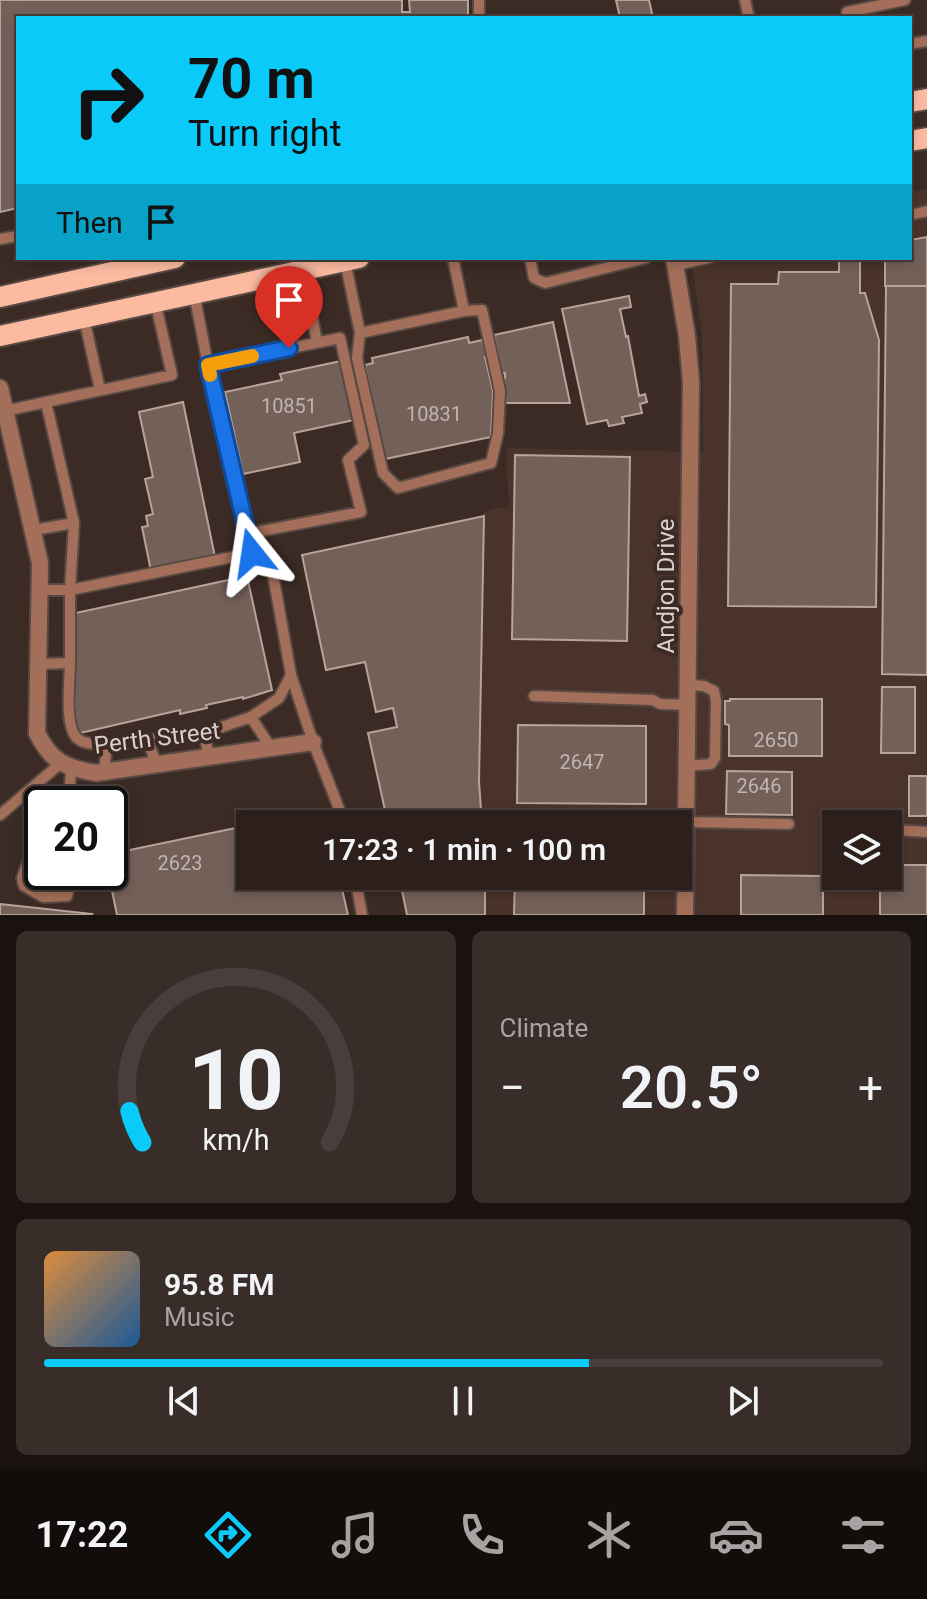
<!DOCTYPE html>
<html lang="en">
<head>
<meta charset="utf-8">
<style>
  :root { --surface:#2d201c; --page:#392d29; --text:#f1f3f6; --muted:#a7a3a3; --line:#483e3b; --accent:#0acafa }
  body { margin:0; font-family:Roboto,sans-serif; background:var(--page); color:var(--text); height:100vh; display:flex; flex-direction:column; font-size:30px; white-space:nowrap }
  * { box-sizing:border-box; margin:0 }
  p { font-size:26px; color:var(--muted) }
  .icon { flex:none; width:44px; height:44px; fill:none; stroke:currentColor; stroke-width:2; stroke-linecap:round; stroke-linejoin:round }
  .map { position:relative; height:915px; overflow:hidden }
  .side { display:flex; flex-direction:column; gap:16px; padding:16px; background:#19120f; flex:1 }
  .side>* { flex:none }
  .guide { position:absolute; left:16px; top:16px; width:896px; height:244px; border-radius:0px; box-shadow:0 4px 12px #0003,0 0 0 2px var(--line); background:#0acafa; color:#111; overflow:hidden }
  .tools { position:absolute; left:822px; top:810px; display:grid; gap:16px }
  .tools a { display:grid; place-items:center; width:80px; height:80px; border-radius:0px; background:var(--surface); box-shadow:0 4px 12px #0003,0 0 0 2px var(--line); font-size:40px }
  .speed { position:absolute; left:24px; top:786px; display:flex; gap:16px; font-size:40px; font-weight:700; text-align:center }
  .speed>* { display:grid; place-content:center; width:104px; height:104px; border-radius:50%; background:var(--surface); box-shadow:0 4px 12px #0003,0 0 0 2px var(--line); line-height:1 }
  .speed .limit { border:4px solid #111; border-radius:12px; background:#fff; color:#111 }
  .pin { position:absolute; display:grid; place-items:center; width:68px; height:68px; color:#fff; margin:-82px -34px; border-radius:50% 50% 50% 0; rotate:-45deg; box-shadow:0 0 8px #0007 }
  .pin .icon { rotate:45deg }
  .me { position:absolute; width:88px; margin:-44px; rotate:345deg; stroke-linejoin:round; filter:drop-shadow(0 0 6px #0008) }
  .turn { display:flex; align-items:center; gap:28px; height:168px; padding:0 40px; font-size:36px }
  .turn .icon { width:104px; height:104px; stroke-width:2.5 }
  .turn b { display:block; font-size:56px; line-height:68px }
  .then { display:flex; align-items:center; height:76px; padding:0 40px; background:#0003; gap:16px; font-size:30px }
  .big { font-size:60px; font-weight:600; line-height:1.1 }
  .side .widget { flex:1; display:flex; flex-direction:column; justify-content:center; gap:12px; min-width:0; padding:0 28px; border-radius:12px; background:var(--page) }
  .side .dial { align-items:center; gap:0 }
  .dial svg { height:208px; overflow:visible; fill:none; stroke:var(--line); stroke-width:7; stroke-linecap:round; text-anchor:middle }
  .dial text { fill:var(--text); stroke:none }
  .song { display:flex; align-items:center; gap:24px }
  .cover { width:96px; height:96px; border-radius:12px; background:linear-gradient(135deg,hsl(30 70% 55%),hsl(210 70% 35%)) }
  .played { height:8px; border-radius:4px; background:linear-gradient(90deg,var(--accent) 65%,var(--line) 65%) }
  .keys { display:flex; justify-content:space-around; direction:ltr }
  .heat { display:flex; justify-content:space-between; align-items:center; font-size:44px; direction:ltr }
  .side .tiles { flex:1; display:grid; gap:16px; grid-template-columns:1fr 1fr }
  .widget:last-child { grid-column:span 2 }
  .trip { position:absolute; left:236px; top:810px; width:456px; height:80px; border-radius:0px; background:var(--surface); box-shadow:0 4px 12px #0003,0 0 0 2px var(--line); font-weight:600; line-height:80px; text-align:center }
  .tab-bar { display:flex; height:128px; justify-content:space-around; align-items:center; background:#120d0b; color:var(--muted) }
  .tab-bar .icon { width:56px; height:56px }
  .tab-bar .active { color:var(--accent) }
  .tab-bar b { font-size:36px; color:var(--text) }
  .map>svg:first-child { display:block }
  .built { fill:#4a332a; fill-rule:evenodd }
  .building { fill:#736059; stroke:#b8a39b; stroke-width:2 }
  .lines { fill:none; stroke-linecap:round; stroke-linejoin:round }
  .service-casing { stroke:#594943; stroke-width:14 }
  .minor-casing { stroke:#594943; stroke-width:20 }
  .primary-casing { stroke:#594943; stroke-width:24 }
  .service { stroke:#a46f5a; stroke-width:10 }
  .minor { stroke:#a46f5a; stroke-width:16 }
  .primary { stroke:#fcbba1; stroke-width:20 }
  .route-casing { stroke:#114b97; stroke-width:20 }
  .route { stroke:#1a73e8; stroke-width:14 }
  .slow { stroke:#f59e0b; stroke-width:14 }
  .labels { text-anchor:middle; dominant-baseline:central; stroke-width:8; stroke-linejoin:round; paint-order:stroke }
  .number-label { font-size:20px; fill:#c1b4af }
  .street-label { font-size:24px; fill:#dbd0cc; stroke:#3c2b25 }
</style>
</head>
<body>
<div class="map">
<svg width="927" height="915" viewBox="0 0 927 915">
  <rect width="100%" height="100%" fill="#3c2b25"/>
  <path class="built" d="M927 189V915H485V876H678V824H482L479 781 484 517 482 513 494 508H509L506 448 703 452 702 335 691 258H910V192ZM836 824H888V876H836Z"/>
  <path class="building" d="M0 0H402V12H410L409 0H468V18H18V208L0 212Z
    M616 0H649L653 18H620Z
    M927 237V286H885V258H910V240Z
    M839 260H860V293H865L879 340 876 607 728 606 731 284H778L779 272H839Z
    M886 286H927V675L882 674Z
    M629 296 631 307 620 309 626 337 628 336 639 396 645 394 647 402 640 404 642 413 622 417 624 423 609 426 607 420 587 424 562 309Z
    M553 322 570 403H506L503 378H505V373L502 374 494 335Z
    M468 337 469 343 482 340 487 357H485L493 391 491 437 385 459 365 365 373 363 372 358Z
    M341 361 354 420 294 433 300 462 243 474 225 392 282 380 280 374Z
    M183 402 215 557 151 571 142 527 148 526 146 516 153 514 145 479 153 477 139 412Z
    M515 455 630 457 627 641 512 639Z
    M484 516 479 781 482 824H388L368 733 397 727 393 708 376 712 365 662 326 670 302 555Z
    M247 576 272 690 243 699V697L206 705 207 708 180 714V710L76 734 71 614Z
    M882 687H915V753H881Z
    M730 699H822V756H729V725L725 724V701H730Z
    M518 725 646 726V804L517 803Z
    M727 771 792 772V815L726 814Z
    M909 776H927V816H909Z
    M250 825V876H339L348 915H117L108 872 110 854Z
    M888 865H927V915H880V876H888Z
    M741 875 823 876V915H741Z
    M399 876H485V915H407Z
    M515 876H644V915H514Z
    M0 904 92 914 91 915H0Z"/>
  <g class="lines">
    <g class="service-casing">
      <path id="service" d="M745 0 749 18
        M847 12 905 0
        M479 18V0
        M910 44 927 41
        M910 215 927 211
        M0 239 18 236
        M453 258 464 311
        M530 258 534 278 545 283 646 258
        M345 261 360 333 357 358 383 473 398 488 491 463 498 433 500 391 482 310 464 311 360 333
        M676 265 709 258
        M303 270 317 342
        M84 318 100 390
        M208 365 340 338 364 445 348 460 361 512 246 534
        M46 402 172 375 155 301
        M5 411 46 402 74 523 34 530
        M74 523 70 590 252 553 208 365 194 293
        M272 569 291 675 313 742 345 824
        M70 663C70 680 64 726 77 738 84 745 98 744 107 745
        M39 664 70 663V590H41
        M534 696 653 700 660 704 688 705
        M251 717 279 698 291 675
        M148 740 204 733
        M209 757 204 733 251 717 271 748
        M687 766 711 764 715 758 716 701 714 691 704 686 689 685
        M104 772 107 745 148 740 156 764
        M69 804 71 769
        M0 815 61 763
        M686 822 789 824
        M42 825 22 878 24 886 43 897 67 896 72 872
        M895 830 927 832
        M355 876 362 915"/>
    </g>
    <g class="minor-casing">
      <path id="minor" d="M674 258 687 336 691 382 685 915
        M0 388 40 563 37 733C51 762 66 768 96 773L313 742"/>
    </g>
    <g class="primary-casing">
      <path id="primary" d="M910 102 927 99
        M910 141 927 138
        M0 297 175 258
        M0 336 359 258"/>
    </g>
    <use href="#service" class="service"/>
    <use href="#minor" class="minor"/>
    <use href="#primary" class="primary"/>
  </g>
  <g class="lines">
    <g class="route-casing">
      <path id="route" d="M252 553 208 365 289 348"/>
    </g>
    <use href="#route" class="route"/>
    <path class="slow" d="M210 375 208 365 252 356"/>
  </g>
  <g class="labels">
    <g class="number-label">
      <text x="289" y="406">10851</text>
      <text x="434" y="414">10831</text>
      <text x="776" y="740">2650</text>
      <text x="582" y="762">2647</text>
      <text x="759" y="786">2646</text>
      <text x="180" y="863">2623</text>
    </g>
    <g class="street-label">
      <text transform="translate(666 586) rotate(-90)">Andjon Drive</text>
      <text transform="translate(157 738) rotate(-7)">Perth Street</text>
    </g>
  </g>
</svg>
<div class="tools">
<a><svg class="icon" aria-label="layers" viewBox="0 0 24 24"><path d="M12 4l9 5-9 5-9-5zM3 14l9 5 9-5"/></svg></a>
</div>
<div class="speed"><div class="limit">20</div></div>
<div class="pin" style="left:289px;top:348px;background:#d93025"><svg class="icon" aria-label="arrive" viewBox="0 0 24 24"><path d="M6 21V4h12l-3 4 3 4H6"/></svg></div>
<svg class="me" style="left:252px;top:553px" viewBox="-20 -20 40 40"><path d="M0-17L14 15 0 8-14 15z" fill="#1a73e8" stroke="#fff" stroke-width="4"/></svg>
<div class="trip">17:23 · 1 min · 100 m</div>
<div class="guide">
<div class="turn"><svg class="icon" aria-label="right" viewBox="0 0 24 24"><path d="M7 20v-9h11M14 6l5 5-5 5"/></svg><div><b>70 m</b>Turn right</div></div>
<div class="then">Then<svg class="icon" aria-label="arrive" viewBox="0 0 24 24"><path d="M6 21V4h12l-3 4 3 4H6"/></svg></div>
</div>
</div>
<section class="side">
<div class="tiles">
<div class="widget dial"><svg viewBox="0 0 100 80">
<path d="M14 69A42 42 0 1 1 86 69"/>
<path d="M14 69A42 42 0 0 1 9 57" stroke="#0acafa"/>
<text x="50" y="56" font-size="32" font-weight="700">10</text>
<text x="50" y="72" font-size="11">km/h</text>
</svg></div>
<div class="widget"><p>Climate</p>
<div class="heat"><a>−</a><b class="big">20.5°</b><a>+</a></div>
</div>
<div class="widget">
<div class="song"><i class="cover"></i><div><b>95.8 FM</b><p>Music</p></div></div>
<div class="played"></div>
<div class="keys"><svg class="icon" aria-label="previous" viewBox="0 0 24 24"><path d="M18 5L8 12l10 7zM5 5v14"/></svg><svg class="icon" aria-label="pause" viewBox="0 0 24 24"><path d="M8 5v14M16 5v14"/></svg><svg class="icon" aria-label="next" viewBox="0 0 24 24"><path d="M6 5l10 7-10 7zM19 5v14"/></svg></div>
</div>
</div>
</section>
<nav class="tab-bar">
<b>17:22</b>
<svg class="icon active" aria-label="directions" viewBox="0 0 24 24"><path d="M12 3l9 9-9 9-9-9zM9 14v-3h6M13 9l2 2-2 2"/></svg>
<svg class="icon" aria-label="music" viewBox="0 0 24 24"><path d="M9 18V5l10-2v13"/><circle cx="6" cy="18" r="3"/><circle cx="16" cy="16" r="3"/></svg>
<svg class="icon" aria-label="phone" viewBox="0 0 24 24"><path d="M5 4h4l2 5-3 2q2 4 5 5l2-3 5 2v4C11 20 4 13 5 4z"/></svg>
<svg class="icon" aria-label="climate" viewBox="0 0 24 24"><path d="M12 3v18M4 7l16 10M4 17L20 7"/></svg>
<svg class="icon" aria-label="car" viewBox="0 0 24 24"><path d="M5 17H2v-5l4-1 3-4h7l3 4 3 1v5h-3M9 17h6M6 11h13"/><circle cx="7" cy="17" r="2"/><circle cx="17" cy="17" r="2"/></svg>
<svg class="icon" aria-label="filters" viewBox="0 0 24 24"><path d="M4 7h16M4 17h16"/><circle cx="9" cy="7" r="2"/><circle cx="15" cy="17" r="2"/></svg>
</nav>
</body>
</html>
